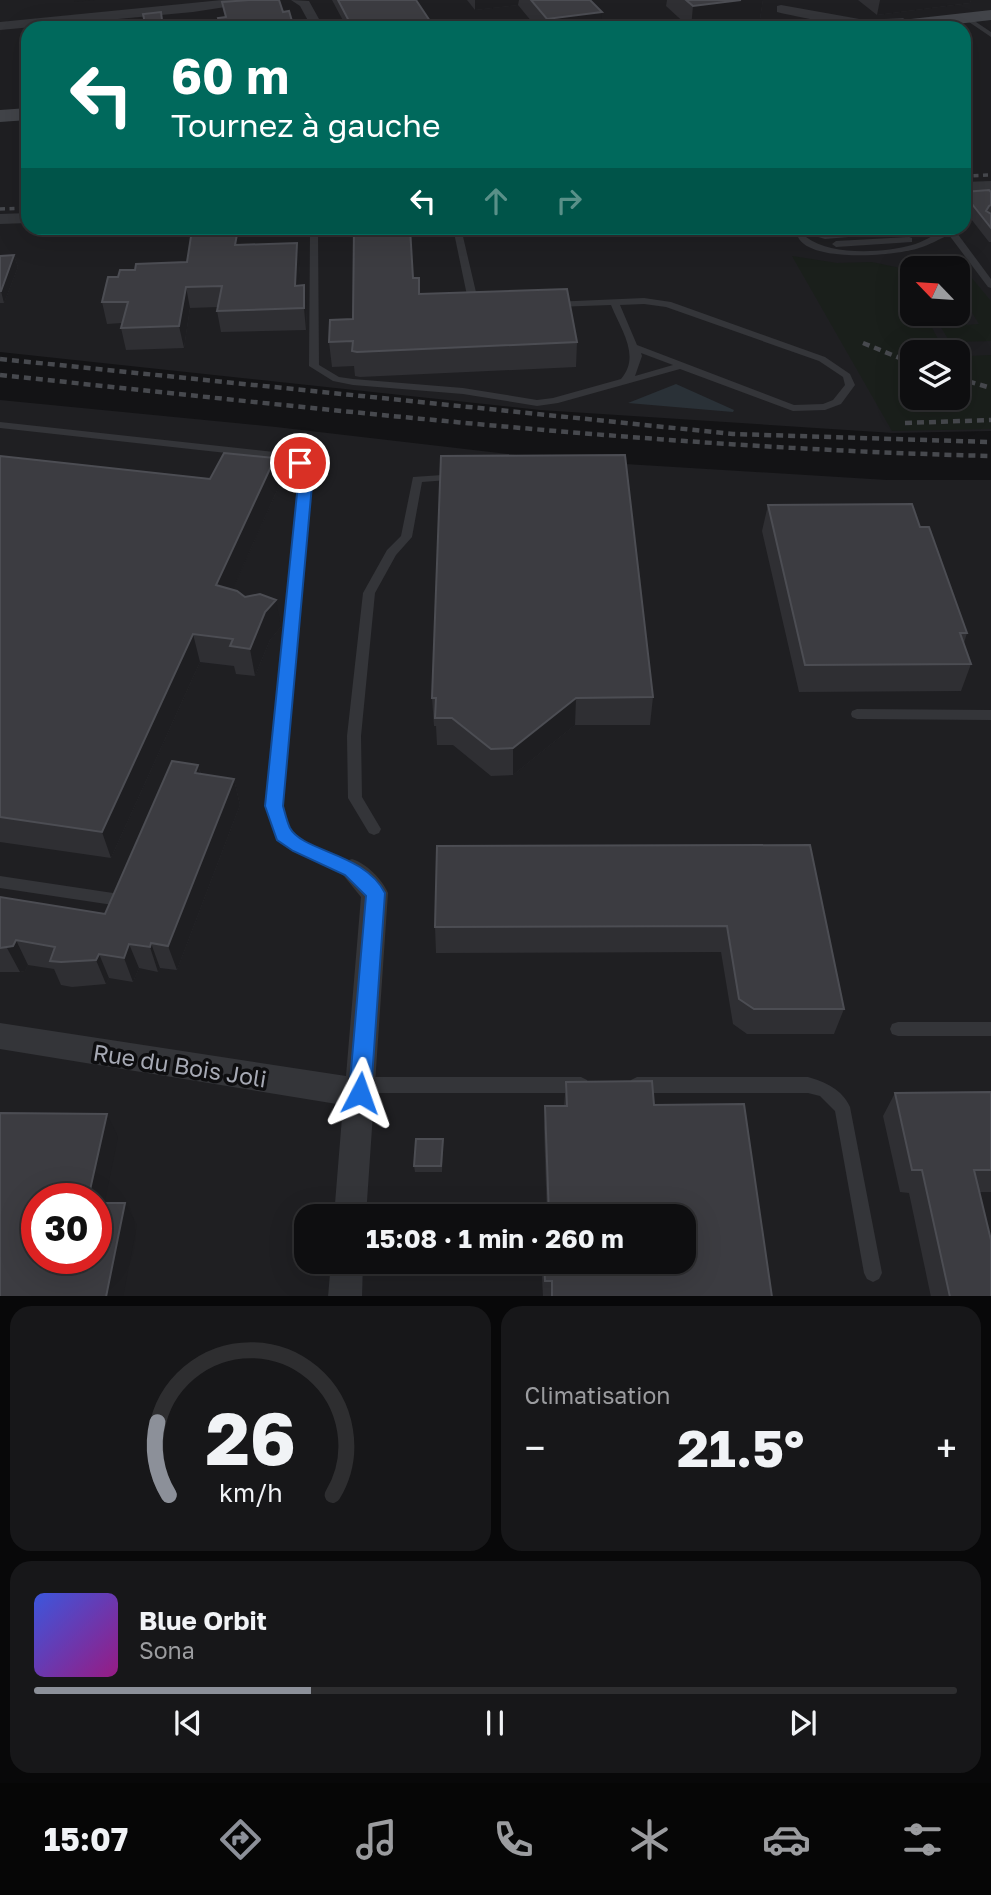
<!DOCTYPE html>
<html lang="fr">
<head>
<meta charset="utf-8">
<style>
  :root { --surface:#0e0e10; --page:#171719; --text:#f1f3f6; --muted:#9b9c9f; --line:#2e2e30; --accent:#8c9099 }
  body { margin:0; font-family:"Golos Text",sans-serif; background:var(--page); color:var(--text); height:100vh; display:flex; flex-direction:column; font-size:26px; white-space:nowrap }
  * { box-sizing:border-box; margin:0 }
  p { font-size:23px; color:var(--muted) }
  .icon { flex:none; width:38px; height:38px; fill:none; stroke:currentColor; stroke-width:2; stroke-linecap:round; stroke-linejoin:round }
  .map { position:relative; height:1296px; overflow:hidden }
  .drawer { display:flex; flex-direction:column; gap:10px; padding:10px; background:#080809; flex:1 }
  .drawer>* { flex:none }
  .top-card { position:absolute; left:21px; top:21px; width:950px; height:214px; border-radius:21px; box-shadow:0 7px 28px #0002,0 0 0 2px var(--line); background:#00695c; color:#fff; overflow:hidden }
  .needle { width:46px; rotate:295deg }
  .buttons { position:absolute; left:900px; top:256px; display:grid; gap:14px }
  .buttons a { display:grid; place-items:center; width:70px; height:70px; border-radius:14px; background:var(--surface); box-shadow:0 7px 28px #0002,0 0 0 2px var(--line); font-size:35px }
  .speed { position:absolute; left:21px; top:1183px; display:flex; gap:14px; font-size:35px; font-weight:700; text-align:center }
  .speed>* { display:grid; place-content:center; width:91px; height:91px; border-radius:50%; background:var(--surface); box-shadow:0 7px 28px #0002,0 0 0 2px var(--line); line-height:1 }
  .speed .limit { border:10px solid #d22; background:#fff; color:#111 }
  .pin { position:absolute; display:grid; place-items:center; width:60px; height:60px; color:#fff; margin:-30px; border:4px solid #fff; border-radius:50%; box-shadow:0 2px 7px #0007 }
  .me { position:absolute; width:77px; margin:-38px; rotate:4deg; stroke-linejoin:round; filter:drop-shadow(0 0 5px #0008) }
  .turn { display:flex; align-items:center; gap:24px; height:147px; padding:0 35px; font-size:32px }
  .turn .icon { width:91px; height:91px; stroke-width:2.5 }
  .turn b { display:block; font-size:49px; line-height:60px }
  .lanes { display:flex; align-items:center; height:66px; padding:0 35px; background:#0003; justify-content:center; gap:35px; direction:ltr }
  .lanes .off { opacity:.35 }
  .big { font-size:52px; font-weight:700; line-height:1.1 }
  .drawer .tile { flex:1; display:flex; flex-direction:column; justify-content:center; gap:10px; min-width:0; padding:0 24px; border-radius:21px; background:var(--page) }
  .drawer .dial { align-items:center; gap:0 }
  .dial svg { height:182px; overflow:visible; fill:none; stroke:var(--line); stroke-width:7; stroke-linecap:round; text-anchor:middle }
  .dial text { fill:var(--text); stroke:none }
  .song { display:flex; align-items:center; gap:21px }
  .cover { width:84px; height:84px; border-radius:10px; background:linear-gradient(135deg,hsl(230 70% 55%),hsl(310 70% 35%)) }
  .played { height:7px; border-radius:4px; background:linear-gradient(90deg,var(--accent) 30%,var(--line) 30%) }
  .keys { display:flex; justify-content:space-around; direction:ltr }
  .heat { display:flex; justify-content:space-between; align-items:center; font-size:38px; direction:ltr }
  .drawer .tiles { flex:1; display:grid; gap:10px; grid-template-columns:1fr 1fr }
  .tile:last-child { grid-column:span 2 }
  .trip { position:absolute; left:294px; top:1204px; width:402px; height:70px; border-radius:21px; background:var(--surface); box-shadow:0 7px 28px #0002,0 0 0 2px var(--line); font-weight:700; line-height:70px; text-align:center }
  .menu { display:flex; height:112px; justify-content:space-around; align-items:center; background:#060606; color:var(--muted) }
  .menu .icon { width:49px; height:49px }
  .menu .current { color:var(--accent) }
  .menu b { font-size:32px; color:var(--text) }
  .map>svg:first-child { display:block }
  .built { fill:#1f1f22; fill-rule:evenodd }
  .green { fill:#1a1f1b }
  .water { fill:#2a3137 }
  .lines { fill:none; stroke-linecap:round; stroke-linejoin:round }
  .service { fill:#343539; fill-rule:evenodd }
  .minor { fill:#343539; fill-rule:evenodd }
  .secondary { fill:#424449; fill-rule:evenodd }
  .rail-far1 { stroke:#47494e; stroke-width:3.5; stroke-dasharray:5 4.5; stroke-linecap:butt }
  .rail { stroke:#47494e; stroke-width:4.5; stroke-dasharray:7 5; stroke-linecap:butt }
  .wall { fill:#2f2f33 }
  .shaded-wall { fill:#1e1e21 }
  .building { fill:#3c3c41; stroke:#4c4d53; stroke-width:2 }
  .route { fill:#1a73e8; stroke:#114b97; stroke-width:2 }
  .labels { text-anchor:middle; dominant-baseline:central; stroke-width:7; stroke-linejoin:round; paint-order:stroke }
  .near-street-label { font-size:23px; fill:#a6a9b4; stroke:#0e0e10 }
</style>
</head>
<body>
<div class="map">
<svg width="991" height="1297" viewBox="0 0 991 1297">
  <rect width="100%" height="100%" fill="#131315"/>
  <path class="built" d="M0 0H991V431L893 433 540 410 0 352ZM28 28H964V228H28ZM912 268H957V313H912ZM912 352H957V397H912Z
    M0 400 276 427 560 460 887 480H991V1296H0ZM37 1199H96V1258H37ZM306 1216H684V1262H306Z"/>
  <path class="green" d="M792 256 837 263 872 262 900 268 912 290V313H924L944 350 950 352H912V397H957V353L971 356 991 355V429L892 431Z
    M966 271 991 301V341L950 342 932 313H957V309L967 325 979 324 957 288V273Z"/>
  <path class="water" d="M676 384 734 410 733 412 628 403Z"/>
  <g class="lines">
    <path class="service" d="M969 20H973L991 32V37L969 22Z
      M264 228H314L318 230 319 365 339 377 353 379 463 388 537 400 553 398 621 379C641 356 621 330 611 305L555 307 550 304 552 302 644 298 671 302 825 357 850 374 855 385 841 404 825 410 793 411 680 369 558 403 537 406 463 394 353 385 333 381 309 366 310 232 268 231ZM644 304 666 307 819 361 843 377 845 385 833 400 823 404 794 405 637 345 620 305ZM641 353 673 365 635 376 642 356Z
      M453 228H461L479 305 477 307 474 308 469 305Z
      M796 228C807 228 817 233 829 233 860 233 892 225 923 228L919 231 825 239 805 233 806 237C830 256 884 253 912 245 923 242 932 236 942 231L935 230 934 228 954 229 991 279V288L988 287 949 235C939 239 930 245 919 248 896 256 810 263 798 237 796 234 796 231 796 228Z
      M909 237 912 238V242L836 247 832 244 836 241Z
      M0 422 283 453 304 461 311 474 281 806 289 831 304 842 357 866 359 870 357 874 352 876 347 874 294 850 278 838 267 806 301 474 296 465 281 459 0 428Z
      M457 474 461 475 462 477 461 479 422 482 412 537 396 555 375 593 361 736 362 797 381 829 379 833 374 835 369 833 348 798 347 736 363 593 387 550 401 536 413 477Z
      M857 709 991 710V720L857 719 852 717 851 714 852 711Z
      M0 876 113 893 118 895 120 899 118 903 113 905 0 888Z
      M898 1022H991V1036H898L892 1034 890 1029 892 1024Z
      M361 1077H581L587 1080 589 1085 587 1090 581 1093H361L355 1090 353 1085 355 1080Z
      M637 1077H808C825 1082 842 1089 850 1107L882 1273 879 1279 873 1282 867 1279 864 1273 835 1111 820 1096 808 1093H637L631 1090 629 1085 631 1080Z"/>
    <path class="minor" d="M222 0H251L245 4 193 12 0 30V22Z
      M291 0 309 1 324 28H312L300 6Z
      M781 5 865 20 903 18 909 22C890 37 802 18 777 12V6Z
      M991 181V191L964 192V182Z
      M28 213V223L0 224V214Z
      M352 859C367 864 382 879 388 893L366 1216H334L343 1105 0 1049V1023L346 1076 361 897 339 870 343 862Z
      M331 1262H363L362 1297H328Z"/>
    <path class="secondary" d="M991 10V20L923 28H866L875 23Z
      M28 108V120L0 122V110Z"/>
    <path class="rail-far1" d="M964 176 991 175
      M0 209 28 208"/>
    <path class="rail" d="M863 343 912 363
      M0 359 733 434 991 442
      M0 375C330 410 659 448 991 456
      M957 378 991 388
      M905 423 991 420"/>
  </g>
  <path class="wall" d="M332 0H416L434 27 443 28H347Z
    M467 0H590L601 28H537L518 5 475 10Z
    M667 0H763L760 19 696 28H690L666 6Z
    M858 0H971L970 3 877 15Z
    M964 192H991V242H989L964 210Z
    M238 229 240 245 300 264 298 286 307 307 306 330 221 332 217 311 218 307 190 308 184 348 126 350 121 328 122 323 107 324 102 302 118 277 135 270 187 262Z
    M14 255 18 267 4 303H0V256Z
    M413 278 419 294 577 342 576 367 360 377 355 376 354 366 332 367 329 342 353 319Z
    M0 456 279 486 232 590 281 627 270 640 255 676 236 674 234 666 200 662 111 858 0 842Z
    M768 505 920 527 967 633 964 643 971 664 961 691 799 692 762 531Z
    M653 697 650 725H575L513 775 491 776 453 745H437L436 726H434L432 698Z
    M198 765 201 774 234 779 240 805 177 970 160 968 158 972 139 968 133 982 109 978 106 984 72 987 61 985 54 969 28 965 25 971 20 972H0V897L105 914Z
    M810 845 844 1009 834 1034H747L733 1024 721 952 436 953 435 927Z
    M566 1082 654 1105 772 1297H543L542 1277 543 1262 684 1216H547L544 1129 545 1106H564Z
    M991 1092V1192H979L991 1297H931L909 1193 900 1192 883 1116 895 1093Z
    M443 1145 442 1172H415L414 1166Z"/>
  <path class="shaded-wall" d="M74 0H96L74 2Z
    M475 0H519L518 5 475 10Z
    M741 0H763L760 19 691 28 693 6Z
    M880 0H971L970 3 877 15Z
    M602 12 601 28H546L547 19Z
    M360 22V28H351L350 23Z
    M238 229 241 249 235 245Z
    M297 243 300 264 297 307 295 286Z
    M14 255 18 267 4 303 1 291Z
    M304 285 307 307 306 330 304 308Z
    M186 287 190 308 184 348 179 326Z
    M275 458 279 486 222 613 216 585Z
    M276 600 281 627 270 640 255 676 250 649 265 612Z
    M193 634 200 662 111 858 102 832Z
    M576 698 575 725 513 775V748Z
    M198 765 205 791 195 773Z
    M234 779 240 805 177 970 168 946Z
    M16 940 28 965 25 971 20 972 7 948Z
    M151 943 160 968 158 972 150 947Z
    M129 944 139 968 133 982 124 958Z
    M99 954 109 978 106 984 96 960Z
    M107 1114 118 1137 100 1225 96 1219V1199H88Z
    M125 1203 137 1225 123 1297H106Z"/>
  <path class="building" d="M249 0H279L283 12 289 11 294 28H221L218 18 226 17 222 2Z
    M338 0H416L434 27 442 26 443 28H363L360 22 350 23Z
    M531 0H590L602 12 547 19Z
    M686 0H741L693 6Z
    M161 12 163 28H146L143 14Z
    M989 190 991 192V205L989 206 986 211 991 214V228L964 194V192Z
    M354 228H410L413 278H419V294L567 289 577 342 357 352 352 351 353 341 329 342 330 320 353 319Z
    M238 229 235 245 297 243 295 286 304 285V308L217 311 222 286 186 287 179 326 121 328 128 302H102L108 277H118L120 270H135L136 264 187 262 192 230Z
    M14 255 1 291H0V256Z
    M224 453 275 458 216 585 237 591 245 597 260 594 276 600 265 612 250 649 230 646 233 639 193 634 102 832 0 817V456L210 479Z
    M625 455 653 697 576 698 513 748 491 749 452 718H435L436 698H432L441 456Z
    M912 504 920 527H929L967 633H960L971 664 805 665 768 505Z
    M172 761 198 765 195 773 234 779 168 946 151 943 150 947 129 944 124 958 99 954 96 960 61 962 50 961 55 947 16 940 13 946 0 948V897L105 914Z
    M810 845 844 1009H754L739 999 727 926 435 927 437 846Z
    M652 1081 654 1105 744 1104 772 1297H552V1281H545L544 1262H684V1216H549L545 1106H567L566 1082Z
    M991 1092V1170H974L991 1240V1297H950L922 1170H912L895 1093Z
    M0 1113 107 1114 88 1199H37V1258H96V1203H125L106 1297H0Z
    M416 1139H443L441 1166H414Z"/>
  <path class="route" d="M300 459 304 460 313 474 283 806C285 813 287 822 290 828 303 852 365 853 385 893L371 1093 367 1100 360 1103 353 1100 349 1093 366 896 345 875 293 851 277 840 265 806 299 474 293 463Z"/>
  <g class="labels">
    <g class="near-street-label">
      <text transform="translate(180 1065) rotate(9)">Rue du Bois Joli</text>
    </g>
  </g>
</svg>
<div class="buttons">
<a><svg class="needle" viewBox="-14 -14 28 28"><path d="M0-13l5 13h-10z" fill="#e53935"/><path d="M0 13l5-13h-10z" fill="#9b9c9f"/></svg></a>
<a><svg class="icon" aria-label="layers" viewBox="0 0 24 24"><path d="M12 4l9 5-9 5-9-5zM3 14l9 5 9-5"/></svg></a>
</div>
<div class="speed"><div class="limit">30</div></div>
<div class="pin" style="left:300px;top:463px;background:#d93025"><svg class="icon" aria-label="arrive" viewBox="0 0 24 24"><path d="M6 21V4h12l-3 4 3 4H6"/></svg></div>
<svg class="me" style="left:360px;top:1093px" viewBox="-20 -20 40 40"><path d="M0-17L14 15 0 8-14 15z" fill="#1a73e8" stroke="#fff" stroke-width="4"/></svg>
<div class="trip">15:08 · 1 min · 260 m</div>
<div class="top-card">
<div class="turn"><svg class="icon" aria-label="left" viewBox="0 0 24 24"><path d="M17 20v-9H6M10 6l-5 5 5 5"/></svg><div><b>60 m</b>Tournez à gauche</div></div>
<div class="lanes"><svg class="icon" aria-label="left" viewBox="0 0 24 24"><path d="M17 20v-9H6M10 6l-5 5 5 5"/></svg><svg class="icon off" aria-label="ahead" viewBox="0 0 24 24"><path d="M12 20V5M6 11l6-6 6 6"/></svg><svg class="icon off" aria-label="right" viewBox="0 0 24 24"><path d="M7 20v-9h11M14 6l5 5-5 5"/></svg></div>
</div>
</div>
<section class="drawer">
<div class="tiles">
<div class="tile dial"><svg viewBox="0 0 100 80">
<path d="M14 69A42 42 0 1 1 86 69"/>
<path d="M14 69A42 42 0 0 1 9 37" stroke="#8c9099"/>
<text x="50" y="56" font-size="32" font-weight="700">26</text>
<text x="50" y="72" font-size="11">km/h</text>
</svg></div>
<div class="tile"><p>Climatisation</p>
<div class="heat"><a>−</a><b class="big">21.5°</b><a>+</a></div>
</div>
<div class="tile">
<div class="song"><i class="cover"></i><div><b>Blue Orbit</b><p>Sona</p></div></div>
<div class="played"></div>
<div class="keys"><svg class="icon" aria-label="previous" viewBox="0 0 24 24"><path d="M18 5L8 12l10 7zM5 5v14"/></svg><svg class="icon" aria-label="pause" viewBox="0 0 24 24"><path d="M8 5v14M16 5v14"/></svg><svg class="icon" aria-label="next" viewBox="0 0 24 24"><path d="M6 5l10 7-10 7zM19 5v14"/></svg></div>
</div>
</div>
</section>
<nav class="menu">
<b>15:07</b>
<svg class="icon current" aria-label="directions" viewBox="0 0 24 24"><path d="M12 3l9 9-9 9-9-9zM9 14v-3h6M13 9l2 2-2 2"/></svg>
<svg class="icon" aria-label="music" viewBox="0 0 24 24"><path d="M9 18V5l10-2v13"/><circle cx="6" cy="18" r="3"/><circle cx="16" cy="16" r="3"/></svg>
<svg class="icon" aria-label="phone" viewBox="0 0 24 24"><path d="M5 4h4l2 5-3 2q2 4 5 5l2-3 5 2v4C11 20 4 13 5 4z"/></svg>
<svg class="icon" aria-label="climate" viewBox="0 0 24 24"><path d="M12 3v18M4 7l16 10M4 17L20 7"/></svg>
<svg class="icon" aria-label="car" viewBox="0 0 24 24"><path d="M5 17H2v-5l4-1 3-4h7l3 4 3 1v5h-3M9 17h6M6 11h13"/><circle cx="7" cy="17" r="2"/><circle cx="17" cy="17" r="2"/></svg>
<svg class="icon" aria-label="filters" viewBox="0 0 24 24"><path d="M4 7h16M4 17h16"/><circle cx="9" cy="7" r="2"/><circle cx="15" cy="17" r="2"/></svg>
</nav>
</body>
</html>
